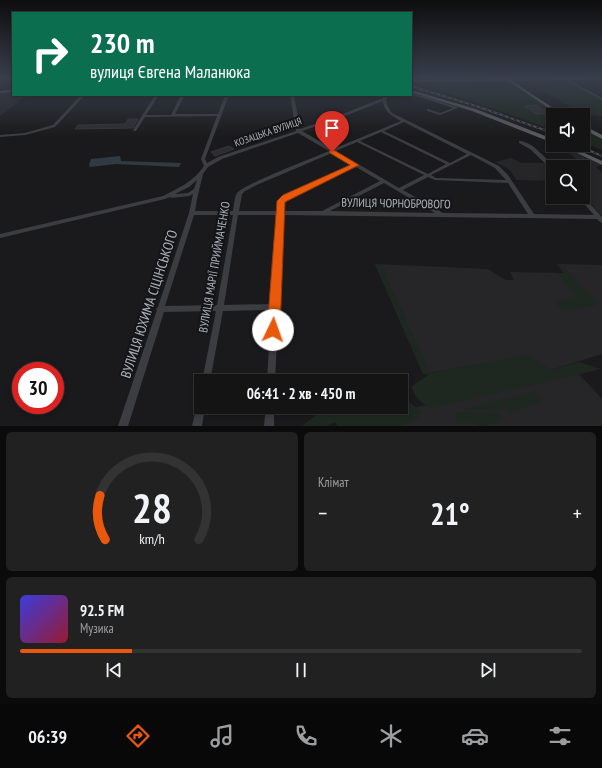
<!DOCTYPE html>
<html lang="uk">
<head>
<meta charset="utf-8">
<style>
  :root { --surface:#141415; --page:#212122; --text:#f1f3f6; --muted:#9d9ea0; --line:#333334; --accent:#ea580c }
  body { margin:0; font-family:"PT Sans Narrow",sans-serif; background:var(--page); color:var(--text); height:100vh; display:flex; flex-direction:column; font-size:15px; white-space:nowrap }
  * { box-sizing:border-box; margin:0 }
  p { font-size:13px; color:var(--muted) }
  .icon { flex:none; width:22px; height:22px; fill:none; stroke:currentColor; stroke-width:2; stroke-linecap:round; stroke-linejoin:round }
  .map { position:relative; height:426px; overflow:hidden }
  .details { display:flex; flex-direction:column; gap:6px; padding:6px; background:#0b0b0c; flex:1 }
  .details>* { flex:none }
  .top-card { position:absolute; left:12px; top:12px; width:400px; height:84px; border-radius:0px; box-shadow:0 2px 6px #0003,0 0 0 1px var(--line); background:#0b6e4f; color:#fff; overflow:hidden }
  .fabs { position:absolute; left:546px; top:108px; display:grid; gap:8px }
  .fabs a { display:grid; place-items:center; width:44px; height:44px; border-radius:0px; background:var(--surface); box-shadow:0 2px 6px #0003,0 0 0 1px var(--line); font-size:20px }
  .speed { position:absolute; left:12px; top:362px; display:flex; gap:8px; font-size:20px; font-weight:700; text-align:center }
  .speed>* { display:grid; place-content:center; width:52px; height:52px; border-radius:50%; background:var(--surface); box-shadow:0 2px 6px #0003,0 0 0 1px var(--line); line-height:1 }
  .speed .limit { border:6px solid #d22; background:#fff; color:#111 }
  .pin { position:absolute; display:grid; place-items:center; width:34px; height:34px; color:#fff; margin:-41px -17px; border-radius:50% 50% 50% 0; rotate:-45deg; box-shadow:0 0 4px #0007 }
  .pin .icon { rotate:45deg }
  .me { position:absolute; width:44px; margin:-22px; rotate:3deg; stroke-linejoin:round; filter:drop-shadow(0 0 3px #0008) }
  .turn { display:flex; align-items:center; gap:14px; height:84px; padding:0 12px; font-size:18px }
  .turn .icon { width:52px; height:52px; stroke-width:2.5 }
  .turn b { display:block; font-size:28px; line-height:34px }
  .big { font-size:30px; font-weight:700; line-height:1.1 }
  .details .tile { flex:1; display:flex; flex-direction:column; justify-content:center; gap:6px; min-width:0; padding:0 14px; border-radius:6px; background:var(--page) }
  .details .dial { align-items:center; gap:0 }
  .dial svg { height:104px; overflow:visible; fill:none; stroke:var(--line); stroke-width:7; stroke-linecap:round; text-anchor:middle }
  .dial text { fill:var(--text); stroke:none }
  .song { display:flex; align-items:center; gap:12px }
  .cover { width:48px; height:48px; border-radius:6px; background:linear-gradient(135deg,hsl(240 70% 55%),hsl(350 70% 35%)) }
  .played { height:4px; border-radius:2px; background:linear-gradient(90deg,var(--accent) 20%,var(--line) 20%) }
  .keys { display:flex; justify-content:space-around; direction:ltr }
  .heat { display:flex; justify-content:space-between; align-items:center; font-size:22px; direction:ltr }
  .details .tiles { flex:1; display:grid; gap:6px; grid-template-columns:1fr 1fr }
  .tile:last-child { grid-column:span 2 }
  .trip { position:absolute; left:194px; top:374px; width:214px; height:40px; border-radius:0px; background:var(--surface); box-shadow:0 2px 6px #0003,0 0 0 1px var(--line); font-weight:700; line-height:40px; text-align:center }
  .menu { display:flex; height:64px; justify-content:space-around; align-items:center; background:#080808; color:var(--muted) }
  .menu .icon { width:28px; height:28px }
  .menu .current { color:var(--accent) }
  .menu b { font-size:18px; color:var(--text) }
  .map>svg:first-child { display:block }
  .built { fill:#262629 }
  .green { fill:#1f2820 }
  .water { fill:#2f3b41 }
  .building { fill:#2d2d30; stroke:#343438 }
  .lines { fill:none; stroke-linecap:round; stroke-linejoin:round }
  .minor { fill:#3b3d41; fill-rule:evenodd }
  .major { fill:#575a60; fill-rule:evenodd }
  .rail-casing { stroke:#4e5156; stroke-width:2 }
  .rail { stroke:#151517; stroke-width:1; stroke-dasharray:3; stroke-linecap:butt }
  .route { fill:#ea580c; stroke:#983908 }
  .labels { text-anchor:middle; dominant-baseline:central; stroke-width:4; stroke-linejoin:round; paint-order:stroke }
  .far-street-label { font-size:10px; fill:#acb3bc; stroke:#151517 }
  .street-label { font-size:12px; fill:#acb3bc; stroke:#151517 }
  .near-street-label { font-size:14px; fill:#acb3bc; stroke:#151517 }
</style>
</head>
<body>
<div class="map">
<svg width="602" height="426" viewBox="0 0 602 426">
  <rect width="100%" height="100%" fill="#1a1a1c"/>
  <path class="built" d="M0 92H13V95H28L0 116Z
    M572 151 602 165 596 167 602 172V216L583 195V178L588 177 583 173V167H576L570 162 577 160 569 153Z
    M511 158 521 163H545L553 171V181L516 180 510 170 495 162Z
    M375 264 488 269 506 280H514L510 272 564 273 557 264 602 265V354L551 370 528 356 423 374Z
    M578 373 602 399V426H348L366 418Z"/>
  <path class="green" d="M509 80 560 115H553V130L489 107 411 82Z
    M556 80 562 84H572L602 100V116L575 115 569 111 576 110 545 92H540L524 83H529L528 81Z
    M583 127 602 138V150L583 142Z
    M375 264H380L384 270 430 373 528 355 551 370 579 362 601 369 432 408C420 404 416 397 411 387L429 374H423Z
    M557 264H561L597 302 596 305 563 311 554 301 577 297 557 273H564Z
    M535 391 542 401 511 413 509 409 471 410 470 408Z
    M401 396 422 412 418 418 401 426H337L336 422 326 426H302L321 411 336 407H401Z
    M456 412 499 413 503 419 486 426H478L470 422 458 423 455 419Z"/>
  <path class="water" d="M120 156 121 161 181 163 179 167 116 164 90 167 89 165 91 159Z"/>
  <path class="building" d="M536 105 548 113 536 114 524 106Z
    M128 119H138L133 128 75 129 78 125 125 124Z
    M229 146 234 149 215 156 211 152Z"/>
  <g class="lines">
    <path class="minor" d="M504 78H507L510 79 602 78V79L569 80 602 98V100L566 81V80L509 81Z
      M411 92 457 107 458 108 440 115 427 111V109H428L440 113 453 108 411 94Z
      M81 95H85L55 127 25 135 0 137V135L25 133 53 125Z
      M155 95H159L146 115H171L181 95H185L175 114H218L225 95H229L205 159 207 163 218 157 296 131 290 95H294L300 129 330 119 383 98 384 95H388C384 102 388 107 392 113L499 166 508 175 534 214 594 215 578 197H583V196L601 216 602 217V223L600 222 597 219 283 215 275 381H267L271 310 223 311 210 381H202L216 311 164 312 128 426H118L157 310 156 309 158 307 189 213 193 194 189 196 172 198 170 197 165 199 0 238V234L163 196C179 188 194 181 204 166L201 159 217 116 145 117 136 131H134L133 130ZM383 101C384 112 392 116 401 121L333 149 302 131 332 121ZM404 122 467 154 450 163 384 131ZM381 132 446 164 428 174 360 141ZM298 133 329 151C315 157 242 185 237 193 234 198 234 206 233 211H195L197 199 203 174 208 167 222 159ZM357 142 424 175 399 188 336 151ZM332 153 353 165 279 200 278 211H239L242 194 245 191 259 184ZM471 155 495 168 506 180 436 178 431 175ZM356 167 380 181 322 211H283L284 202ZM428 177 435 180 508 183 528 214 443 213 403 190ZM197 180 194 189 188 193 175 194 189 187ZM384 183 435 213 330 211ZM194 215H233L217 305 165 306ZM238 215H277L272 304 224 305Z
      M519 141C532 141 545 158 555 167H553V169H551L530 149 519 143Z
      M201 401V407H205L202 426H192L197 405 198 402Z
      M266 407H274V426H264Z"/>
    <path class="major" d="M509 79 564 115H559L508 81 411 82V80Z
      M13 90V92L0 93V91Z
      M411 90 476 109 553 139V143L472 111 411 92Z
      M583 125 602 135V139L583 129Z
      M560 145H567L602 161V165Z"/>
    <g class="rail-casing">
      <path id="rail" d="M411 86 479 107 553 133
        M577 145 602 156"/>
    </g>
    <use href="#rail" class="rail"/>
  </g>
  <linearGradient id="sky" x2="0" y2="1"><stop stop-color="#0e0e0f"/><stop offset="0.57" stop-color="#383e4b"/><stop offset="1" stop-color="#383e4b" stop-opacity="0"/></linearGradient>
  <rect width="602" height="137" fill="url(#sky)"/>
  <path class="route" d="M332 149 359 165 285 202 280 330 278 333 273 335 269 333 267 330 277 201 283 195 350 165 330 153 329 152Z"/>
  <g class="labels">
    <g class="far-street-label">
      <text transform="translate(268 132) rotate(-19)">КОЗАЦЬКА ВУЛИЦЯ</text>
    </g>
    <g class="street-label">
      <text transform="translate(396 203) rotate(1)">ВУЛИЦЯ ЧОРНОБРОВОГО</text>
      <text transform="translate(214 267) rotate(-80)">ВУЛИЦЯ МАРІЇ ПРИЙМАЧЕНКО</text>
    </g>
    <g class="near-street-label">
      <text transform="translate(149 304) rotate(-72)">ВУЛИЦЯ ЮХИМА СІЦІНСЬКОГО</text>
    </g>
  </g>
</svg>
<div class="fabs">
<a><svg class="icon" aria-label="sound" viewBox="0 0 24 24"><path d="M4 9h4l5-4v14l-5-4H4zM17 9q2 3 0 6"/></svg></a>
<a><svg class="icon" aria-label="search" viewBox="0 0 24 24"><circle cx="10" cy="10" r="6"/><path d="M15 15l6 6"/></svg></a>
</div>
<div class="speed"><div class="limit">30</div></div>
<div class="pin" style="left:332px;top:152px;background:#d93025"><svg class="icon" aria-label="arrive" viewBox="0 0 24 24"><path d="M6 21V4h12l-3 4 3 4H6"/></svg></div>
<svg class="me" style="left:273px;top:330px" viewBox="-20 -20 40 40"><circle r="19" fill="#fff"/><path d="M0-13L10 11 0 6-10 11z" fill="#ea580c"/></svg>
<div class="trip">06:41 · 2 хв · 450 m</div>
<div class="top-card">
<div class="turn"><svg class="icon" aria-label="right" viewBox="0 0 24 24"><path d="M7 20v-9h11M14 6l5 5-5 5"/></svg><div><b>230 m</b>вулиця Євгена Маланюка</div></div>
</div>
</div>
<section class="details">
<div class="tiles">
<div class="tile dial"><svg viewBox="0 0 100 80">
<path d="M14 69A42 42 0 1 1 86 69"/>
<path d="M14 69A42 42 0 0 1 10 35" stroke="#ea580c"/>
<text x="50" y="56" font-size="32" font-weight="700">28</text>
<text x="50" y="72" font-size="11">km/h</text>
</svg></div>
<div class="tile"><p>Клімат</p>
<div class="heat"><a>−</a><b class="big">21°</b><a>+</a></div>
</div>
<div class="tile">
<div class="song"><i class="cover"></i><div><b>92.5 FM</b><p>Музика</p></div></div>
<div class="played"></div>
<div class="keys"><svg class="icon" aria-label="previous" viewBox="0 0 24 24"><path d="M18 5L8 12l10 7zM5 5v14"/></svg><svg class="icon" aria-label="pause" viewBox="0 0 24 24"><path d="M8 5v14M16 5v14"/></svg><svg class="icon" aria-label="next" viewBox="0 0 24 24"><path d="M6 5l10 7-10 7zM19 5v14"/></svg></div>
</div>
</div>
</section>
<nav class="menu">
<b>06:39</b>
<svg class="icon current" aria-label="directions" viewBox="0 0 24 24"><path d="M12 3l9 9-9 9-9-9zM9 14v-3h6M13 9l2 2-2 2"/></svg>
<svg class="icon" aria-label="music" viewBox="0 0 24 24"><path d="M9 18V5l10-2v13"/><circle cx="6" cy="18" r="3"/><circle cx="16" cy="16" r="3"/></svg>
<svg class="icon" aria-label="phone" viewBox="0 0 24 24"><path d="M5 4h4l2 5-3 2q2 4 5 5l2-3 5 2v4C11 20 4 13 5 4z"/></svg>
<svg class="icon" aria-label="climate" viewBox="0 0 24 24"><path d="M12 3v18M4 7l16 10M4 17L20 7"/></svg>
<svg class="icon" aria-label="car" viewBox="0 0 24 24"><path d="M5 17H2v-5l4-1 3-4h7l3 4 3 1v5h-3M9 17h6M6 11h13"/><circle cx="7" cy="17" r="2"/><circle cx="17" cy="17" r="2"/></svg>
<svg class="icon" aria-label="filters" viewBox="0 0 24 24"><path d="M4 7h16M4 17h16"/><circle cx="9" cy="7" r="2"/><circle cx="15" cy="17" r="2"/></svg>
</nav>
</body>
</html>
